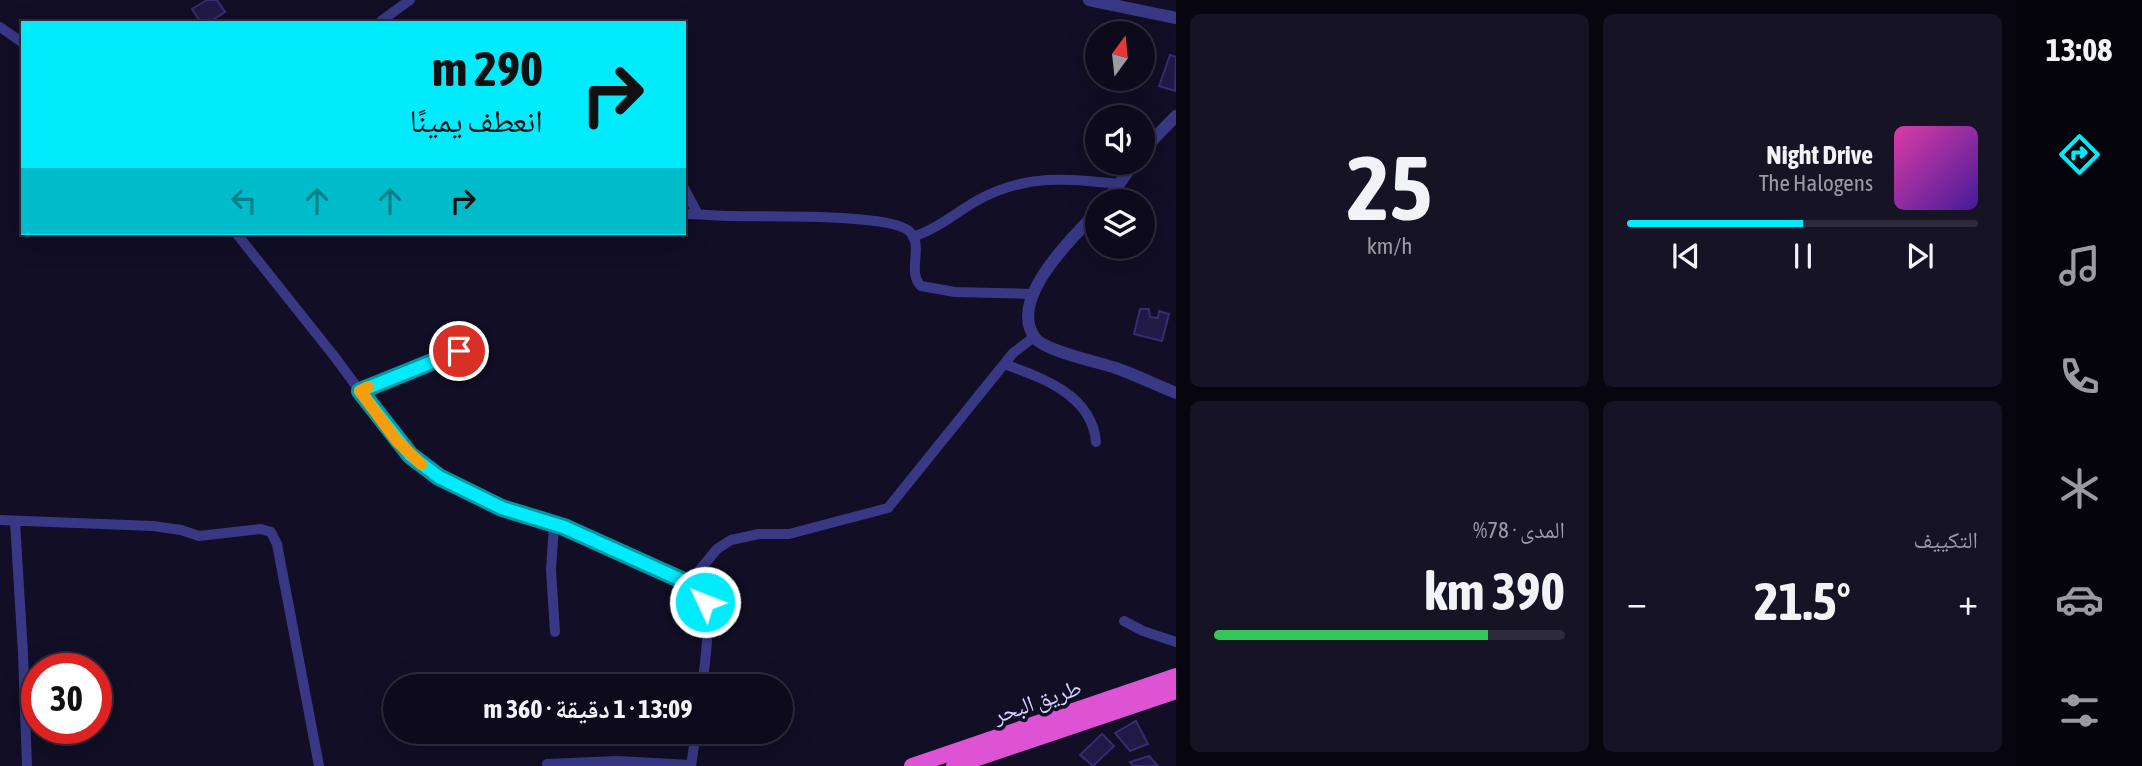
<!DOCTYPE html>
<html lang="ar">
<head>
<meta charset="utf-8">
<style>
  :root { --surface:#0d0a1c; --page:#161325; --text:#f1f3f6; --muted:#9a9aa3; --line:#2d2b3b; --accent:#00ecfd }
  body { margin:0; font-family:"Asap Condensed","Noto Naskh Arabic",sans-serif; background:var(--page); color:var(--text); direction:rtl; height:100vh; display:flex; flex-direction:column; font-size:26px; white-space:nowrap }
  * { box-sizing:border-box; margin:0 }
  p { font-size:23px; color:var(--muted) }
  .icon { flex:none; width:38px; height:38px; fill:none; stroke:currentColor; stroke-width:2; stroke-linecap:round; stroke-linejoin:round }
  .map { position:relative; flex:1; overflow:hidden; direction:ltr }
  .details { display:flex; flex-direction:column; gap:14px; padding:14px; background:#07060f; width:840px }
  .details>* { flex:none }
  .guide { position:absolute; left:21px; top:21px; width:665px; height:214px; border-radius:0px; box-shadow:0 7px 28px #0002,0 0 0 2px var(--line); direction:rtl; background:#00ecfd; color:#111; overflow:hidden }
  .needle { width:46px; rotate:15deg }
  .buttons { position:absolute; left:1085px; top:21px; display:grid; gap:14px }
  .buttons a { display:grid; place-items:center; width:70px; height:70px; border-radius:50%; background:var(--surface); box-shadow:0 7px 28px #0002,0 0 0 2px var(--line); font-size:35px }
  .speed { position:absolute; left:21px; top:653px; display:flex; gap:14px; font-size:35px; font-weight:700; text-align:center }
  .speed>* { display:grid; place-content:center; width:91px; height:91px; border-radius:50%; background:var(--surface); box-shadow:0 7px 28px #0002,0 0 0 2px var(--line); line-height:1 }
  .speed .limit { border:10px solid #d22; background:#fff; color:#111 }
  .pin { position:absolute; display:grid; place-items:center; width:60px; height:60px; color:#fff; margin:-30px; border:4px solid #fff; border-radius:50%; box-shadow:0 2px 7px #0007 }
  .me { position:absolute; width:77px; margin:-38px; rotate:313deg; stroke-linejoin:round; filter:drop-shadow(0 0 5px #0008) }
  .turn { display:flex; align-items:center; gap:24px; height:147px; padding:0 28px; font-size:32px }
  .turn .icon { width:91px; height:91px; stroke-width:2.5 }
  .turn b { display:block; font-size:49px; line-height:60px }
  .lanes { display:flex; align-items:center; height:66px; padding:0 28px; background:#0003; justify-content:center; gap:35px; direction:ltr }
  .lanes .off { opacity:.35 }
  .big { font-size:52px; font-weight:700; line-height:1.1 }
  .details .tile { flex:1; display:flex; flex-direction:column; justify-content:center; gap:10px; min-width:0; padding:0 24px; border-radius:10px; background:var(--page) }
  .details .dial { align-items:center; gap:0 }
  .dial b { font-size:91px; line-height:1 }
  .song { display:flex; align-items:center; gap:21px }
  .cover { width:84px; height:84px; border-radius:10px; background:linear-gradient(135deg,hsl(320 70% 55%),hsl(260 70% 35%)) }
  .played { height:7px; border-radius:4px; background:linear-gradient(90deg,var(--accent) 50%,var(--line) 50%) }
  .keys { display:flex; justify-content:space-around; direction:ltr }
  .heat { display:flex; justify-content:space-between; align-items:center; font-size:38px; direction:ltr }
  .charge { height:10px; border-radius:5px; background:linear-gradient(90deg,#34c759 78%,var(--line) 0) }
  .details .tiles { flex:1; display:grid; gap:14px; grid-template-columns:repeat(2,1fr) }
  .trip { position:absolute; left:383px; top:674px; width:410px; height:70px; border-radius:35px; background:var(--surface); box-shadow:0 7px 28px #0002,0 0 0 2px var(--line); font-weight:700; line-height:70px; text-align:center; direction:rtl }
  main { display:flex; flex:1; min-height:0 }
  .menu { display:flex; flex-direction:column; width:126px; justify-content:space-around; align-items:center; background:#05040b; color:var(--muted) }
  .menu .icon { width:49px; height:49px }
  .menu .current { color:var(--accent) }
  .menu b { font-size:32px; color:var(--text) }
  .map>svg:first-child { display:block }
  .building { fill:#211a46; stroke:#372c73; stroke-width:2 }
  .lines { fill:none; stroke-linecap:round; stroke-linejoin:round }
  .minor { stroke:#393885; stroke-width:10 }
  .tertiary { stroke:#393885; stroke-width:12 }
  .trunk { stroke:#de53d4; stroke-width:16 }
  .route-casing { stroke:#0099a4; stroke-width:18 }
  .route { stroke:#00ecfd; stroke-width:12 }
  .slow { stroke:#f59e0b; stroke-width:12 }
  .labels { text-anchor:middle; dominant-baseline:central; stroke-width:7; stroke-linejoin:round; paint-order:stroke }
  .street-label { font-size:23px; fill:#d6d2ff; stroke:#110e25 }
</style>
</head>
<body>
<main>
<nav class="menu">
<b>13:08</b>
<svg class="icon current" aria-label="directions" viewBox="0 0 24 24"><path d="M12 3l9 9-9 9-9-9zM9 14v-3h6M13 9l2 2-2 2"/></svg>
<svg class="icon" aria-label="music" viewBox="0 0 24 24"><path d="M9 18V5l10-2v13"/><circle cx="6" cy="18" r="3"/><circle cx="16" cy="16" r="3"/></svg>
<svg class="icon" aria-label="phone" viewBox="0 0 24 24"><path d="M5 4h4l2 5-3 2q2 4 5 5l2-3 5 2v4C11 20 4 13 5 4z"/></svg>
<svg class="icon" aria-label="climate" viewBox="0 0 24 24"><path d="M12 3v18M4 7l16 10M4 17L20 7"/></svg>
<svg class="icon" aria-label="car" viewBox="0 0 24 24"><path d="M5 17H2v-5l4-1 3-4h7l3 4 3 1v5h-3M9 17h6M6 11h13"/><circle cx="7" cy="17" r="2"/><circle cx="17" cy="17" r="2"/></svg>
<svg class="icon" aria-label="filters" viewBox="0 0 24 24"><path d="M4 7h16M4 17h16"/><circle cx="9" cy="7" r="2"/><circle cx="15" cy="17" r="2"/></svg>
</nav>
<section class="details">
<div class="tiles">
<div class="tile">
<div class="song"><i class="cover"></i><div><b>Night Drive</b><p>The Halogens</p></div></div>
<div class="played"></div>
<div class="keys"><svg class="icon" aria-label="previous" viewBox="0 0 24 24"><path d="M18 5L8 12l10 7zM5 5v14"/></svg><svg class="icon" aria-label="pause" viewBox="0 0 24 24"><path d="M8 5v14M16 5v14"/></svg><svg class="icon" aria-label="next" viewBox="0 0 24 24"><path d="M6 5l10 7-10 7zM19 5v14"/></svg></div>
</div>
<div class="tile dial"><b>25</b><p>km/h</p></div>
<div class="tile"><p>التكييف</p>
<div class="heat"><a>−</a><b class="big">21.5°</b><a>+</a></div>
</div>
<div class="tile"><p>المدى · 78%</p><b class="big">390 km</b><div class="charge"></div></div>
</div>
</section>
<div class="map">
<svg width="1176" height="766" viewBox="0 0 1176 766">
  <rect width="100%" height="100%" fill="#110e25"/>
  <path class="building" d="M207 0H217L225 12 208 23H201L192 9Z
    M1170 55 1176 57 1175 91 1159 86Z
    M1140 309H1149L1150 317 1158 318 1159 311 1169 314 1162 341 1134 334Z
    M1136 721 1148 744 1130 751 1115 733Z
    M1102 734 1114 746 1093 766 1080 755Z
    M1149 756 1158 766H1133L1130 762Z"/>
  <g class="lines">
    <path class="minor" d="M381 21 410 0
      M0 27 23 43
      M684 188 698 214
      M684 214C700 214 717 216 733 216 764 217 889 213 909 231 925 246 906 271 921 286L955 292 1034 294
      M236 233 334 356 397 441 425 468 457 487 503 508 564 528 697 587C715 606 705 661 702 686
      M913 237C939 228 955 213 978 200 1026 174 1067 178 1119 184
      M1004 364C1043 378 1092 395 1096 442
      M360 391 459 351
      M0 520 153 526 181 530 199 536 261 529 271 532 277 544 319 766
      M15 521 23 654 27 766
      M554 524 551 570 555 632
      M689 583 717 549 731 540 759 534H789L888 508 1013 353 1034 337
      M1124 621 1143 631 1176 642
      M547 764 617 761 691 765
      M691 766 696 732"/>
    <path class="tertiary" d="M1089 0 1176 18
      M1143 150 1176 116
      M1107 201 1134 163
      M1097 212C1074 236 1005 301 1036 339 1046 351 1098 362 1116 368 1136 375 1156 385 1176 393"/>
    <path class="trunk" d="M912 766 1176 676
      M954 766 1176 691"/>
  </g>
  <g class="lines">
    <g class="route-casing">
      <path id="route" d="M459 351 360 391 410 455 439 477 502 508 564 527 697 587 705 602"/>
    </g>
    <use href="#route" class="route"/>
    <path class="slow" d="M368 387 360 391 397 441 421 464"/>
  </g>
  <g class="labels">
    <g class="street-label">
      <text transform="translate(1037 701) rotate(-19)">طريق البحر</text>
    </g>
  </g>
</svg>
<div class="buttons">
<a><svg class="needle" viewBox="-14 -14 28 28"><path d="M0-13l5 13h-10z" fill="#e53935"/><path d="M0 13l5-13h-10z" fill="#9a9aa3"/></svg></a>
<a><svg class="icon" aria-label="sound" viewBox="0 0 24 24"><path d="M4 9h4l5-4v14l-5-4H4zM17 9q2 3 0 6"/></svg></a>
<a><svg class="icon" aria-label="layers" viewBox="0 0 24 24"><path d="M12 4l9 5-9 5-9-5zM3 14l9 5 9-5"/></svg></a>
</div>
<div class="speed"><div class="limit">30</div></div>
<div class="pin" style="left:459px;top:351px;background:#d93025"><svg class="icon" aria-label="arrive" viewBox="0 0 24 24"><path d="M6 21V4h12l-3 4 3 4H6"/></svg></div>
<svg class="me" style="left:705px;top:602px" viewBox="-20 -20 40 40"><circle r="17" fill="#00ecfd" stroke="#fff" stroke-width="3"/><path d="M0-11L8 9 0 5-8 9z" fill="#fff"/></svg>
<div class="trip">13:09 · 1 دقيقة · 360 m</div>
<div class="guide">
<div class="turn"><svg class="icon" aria-label="right" viewBox="0 0 24 24"><path d="M7 20v-9h11M14 6l5 5-5 5"/></svg><div><b>290 m</b>انعطف يمينًا</div></div>
<div class="lanes"><svg class="icon off" aria-label="left" viewBox="0 0 24 24"><path d="M17 20v-9H6M10 6l-5 5 5 5"/></svg><svg class="icon off" aria-label="ahead" viewBox="0 0 24 24"><path d="M12 20V5M6 11l6-6 6 6"/></svg><svg class="icon off" aria-label="ahead" viewBox="0 0 24 24"><path d="M12 20V5M6 11l6-6 6 6"/></svg><svg class="icon" aria-label="right" viewBox="0 0 24 24"><path d="M7 20v-9h11M14 6l5 5-5 5"/></svg></div>
</div>
</div>
</main>
</body>
</html>
